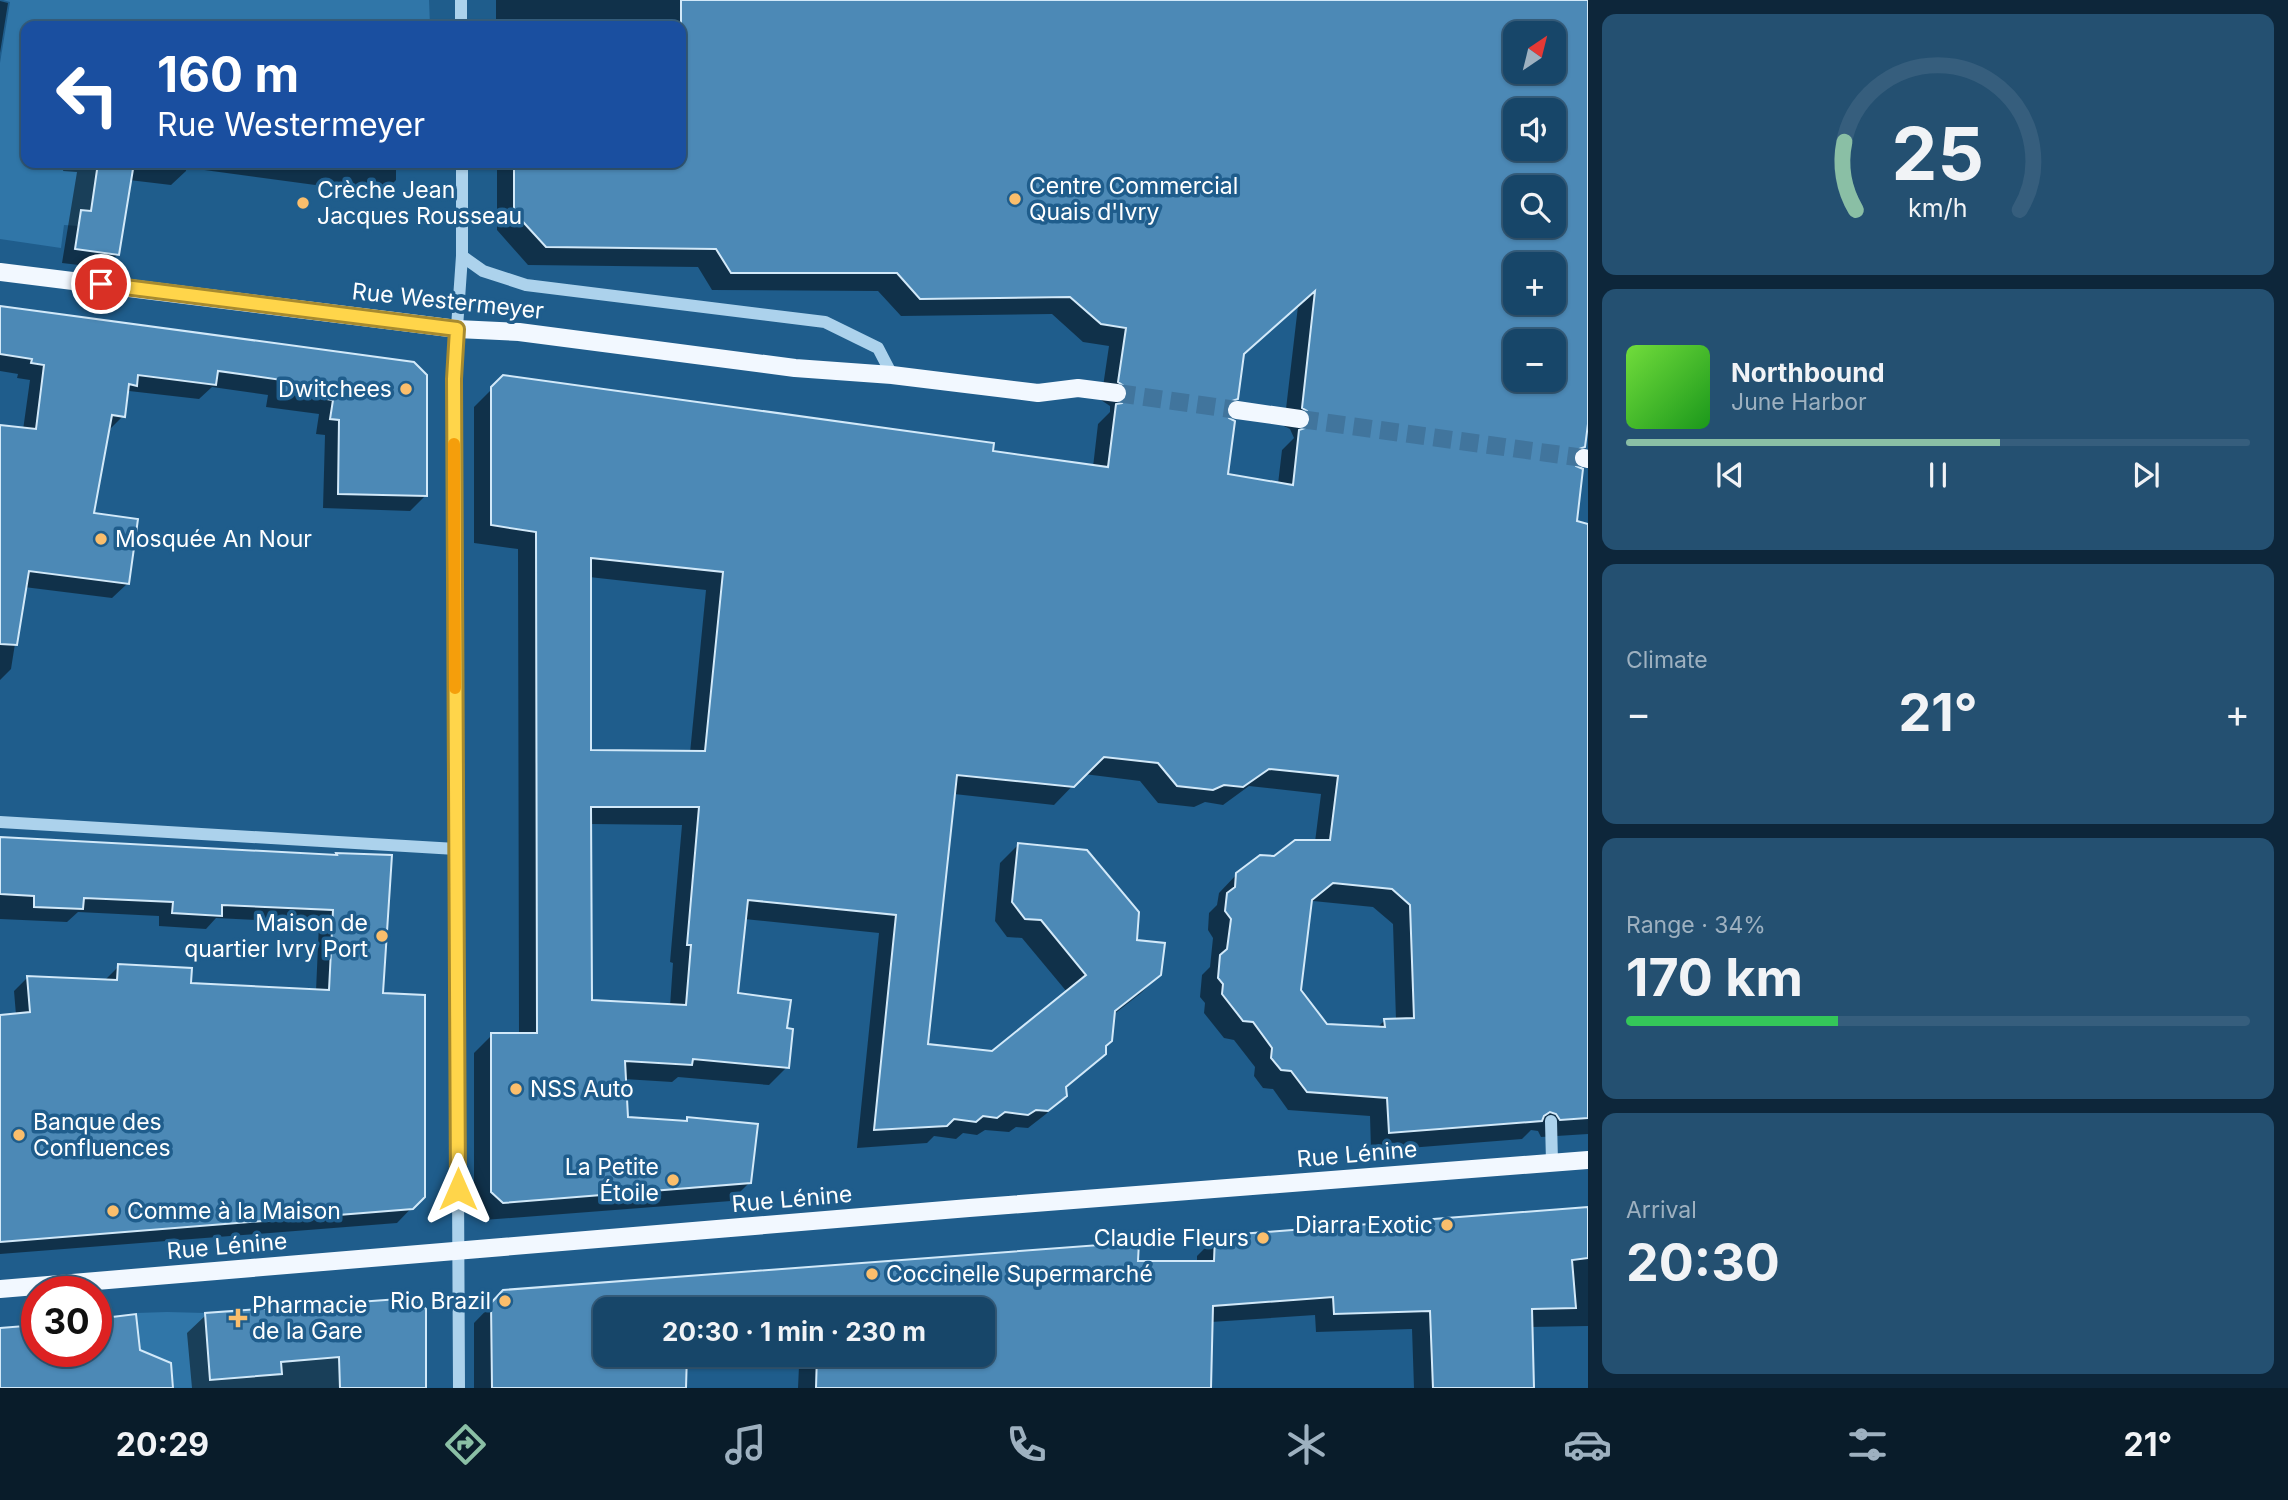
<!DOCTYPE html>
<html lang="en">
<head>
<meta charset="utf-8">
<style>
  :root { --surface:#174669; --page:#245071; --text:#f1f3f6; --muted:#9eb1c0; --line:#365e7d; --accent:#8abfa5 }
  body { margin:0; font-family:Inter,sans-serif; background:var(--page); color:var(--text); height:100vh; display:flex; flex-direction:column; font-size:26px; white-space:nowrap }
  * { box-sizing:border-box; margin:0 }
  p { font-size:23px; color:var(--muted) }
  .icon { flex:none; width:38px; height:38px; fill:none; stroke:currentColor; stroke-width:2; stroke-linecap:round; stroke-linejoin:round }
  .map { position:relative; flex:1; overflow:hidden }
  .drawer { display:flex; flex-direction:column; gap:14px; padding:14px; background:#0d263a; width:700px }
  .drawer>* { flex:none }
  .banner { position:absolute; left:21px; top:21px; width:665px; height:147px; border-radius:14px; box-shadow:0 2px 5px #0004,0 0 0 2px var(--line); background:#1a4fa0; color:#fff; overflow:hidden }
  .needle { width:46px; rotate:35deg }
  .tools { position:absolute; left:1503px; top:21px; display:grid; gap:14px }
  .tools a { display:grid; place-items:center; width:63px; height:63px; border-radius:14px; background:var(--surface); box-shadow:0 2px 5px #0004,0 0 0 2px var(--line); font-size:35px }
  .speed { position:absolute; left:21px; top:1276px; display:flex; gap:14px; font-size:35px; font-weight:700; text-align:center }
  .speed>* { display:grid; place-content:center; width:91px; height:91px; border-radius:50%; background:var(--surface); box-shadow:0 2px 5px #0004,0 0 0 2px var(--line); line-height:1 }
  .speed .limit { border:10px solid #d22; background:#fff; color:#111 }
  .pin { position:absolute; display:grid; place-items:center; width:60px; height:60px; color:#fff; margin:-30px; border:4px solid #fff; border-radius:50%; box-shadow:0 2px 7px #0007 }
  .me { position:absolute; width:77px; margin:-38px; rotate:0deg; stroke-linejoin:round; filter:drop-shadow(0 0 5px #0008) }
  .turn { display:flex; align-items:center; gap:24px; height:147px; padding:0 21px; font-size:32px }
  .turn .icon { width:91px; height:91px; stroke-width:2.5 }
  .turn b { display:block; font-size:49px; line-height:60px }
  .big { font-size:52px; font-weight:700; line-height:1.1 }
  .drawer .tile { flex:1; display:flex; flex-direction:column; justify-content:center; gap:10px; min-width:0; padding:0 24px; border-radius:14px; background:var(--page) }
  .drawer .dial { align-items:center; gap:0 }
  .dial svg { height:182px; overflow:visible; fill:none; stroke:var(--line); stroke-width:7; stroke-linecap:round; text-anchor:middle }
  .dial text { fill:var(--text); stroke:none }
  .song { display:flex; align-items:center; gap:21px }
  .cover { width:84px; height:84px; border-radius:10px; background:linear-gradient(135deg,hsl(100 70% 55%),hsl(120 70% 35%)) }
  .played { height:7px; border-radius:4px; background:linear-gradient(90deg,var(--accent) 60%,var(--line) 60%) }
  .keys { display:flex; justify-content:space-around; direction:ltr }
  .heat { display:flex; justify-content:space-between; align-items:center; font-size:38px; direction:ltr }
  .charge { height:10px; border-radius:5px; background:linear-gradient(90deg,#34c759 34%,var(--line) 0) }
  .trip { position:absolute; left:593px; top:1297px; width:402px; height:70px; border-radius:14px; background:var(--surface); box-shadow:0 2px 5px #0004,0 0 0 2px var(--line); font-weight:700; line-height:70px; text-align:center }
  .menu { display:flex; height:112px; justify-content:space-around; align-items:center; background:#091c2a; color:var(--muted) }
  .menu .icon { width:49px; height:49px }
  .menu .selected { color:var(--accent) }
  .menu b { font-size:32px; color:var(--text) }
  main { display:flex; flex:1; min-height:0 }
  .map>svg:first-child { display:block }
  .green { fill:#3076a8 }
  .shadow { fill:#0007; fill-rule:evenodd }
  .building { fill:#4c89b6; stroke:#d2e9f9; stroke-width:2; fill-rule:evenodd }
  .lines { fill:none; stroke-linecap:round; stroke-linejoin:round }
  .major-tunnel { stroke:#41759d; stroke-width:18; stroke-dasharray:18 9; stroke-linecap:butt }
  .minor { stroke:#acd2ec; stroke-width:12 }
  .major { stroke:#f2f8ff; stroke-width:18 }
  .route-casing { stroke:#a68a30; stroke-width:18 }
  .route { stroke:#ffd54a; stroke-width:12 }
  .slow { stroke:#f59e0b; stroke-width:12 }
  .poi-dot { fill:#fabe6c; stroke:#1f5d8c; stroke-width:2.5 }
  .labels { text-anchor:middle; dominant-baseline:central; stroke-width:7; stroke-linejoin:round; paint-order:stroke }
  .poi-label { font-size:23px; fill:#fff; stroke:#1f5d8c; text-anchor:start }
  .street-label { font-size:23px; fill:#fff; stroke:#1f5d8c }
</style>
</head>
<body>
<main>
<div class="map">
<svg width="1588" height="1388" viewBox="0 0 1588 1388">
  <rect width="100%" height="100%" fill="#1f5d8c"/>
  <path class="green" d="M3 0H429L430 26H26V163H98L91 211 81 210 79 226 64 225 61 248 0 239V63L10 2Z
    M167 1312 205 1313 210 1380 282 1374 281 1362 339 1357 340 1388H174L171 1363 140 1350 136 1313Z"/>
  <path class="shadow" d="M496 0H1588L1584 446 1572 458 1575 523 1588 526V1134L1541 1137 1538 1131 1531 1130 1522 1139 1371 1151 1370 1116 1288 1110 1273 1089 1263 1088 1254 1076 1255 1067 1234 1040 1224 1038 1204 1013 1205 1003 1200 997 1202 975 1210 967 1213 938 1208 930 1209 913 1217 905 1219 893 1237 874 1315 842 1321 794 1249 786 1223 805 1205 802 1194 807 1158 803 1140 781 1084 774 1054 805 954 794 926 1046 992 1052 1067 992 1022 938 1007 937 995 921 1000 863 1018 845 1135 941 1159 975 1141 993 1113 1015 1104 1053 1065 1089V1095L1046 1114 1028 1128 1016 1127 1009 1132 985 1130 977 1135 963 1133 956 1139 934 1136 927 1143 857 1148 879 933 744 919 736 995 785 1029 787 1067 769 1085 678 1077 672 1082 624 1079 626 1118 684 1123 688 1119 749 1183 731 1201 484 1220 474 1211V1053L492 1035H519L518 549 474 543V407L504 377 1093 467 1098 424 1110 412V406L1101 400 1109 346 1083 342 1052 314 901 316 878 291 712 290 698 267 528 265 497 230V163H681V26H496ZM1516 33H1554V72H1516ZM1516 110H1554V149H1516ZM1516 187H1554V226H1516ZM1516 264H1554V303H1516ZM1298 306 1284 426 1290 429 1294 438 1282 450 1278 484 1226 476 1224 410 1237 398 1242 355ZM1516 341H1554V380H1516ZM589 577 706 590 690 753 590 752ZM589 824 682 825 670 962 673 963 670 1006 590 1002ZM1313 901 1373 907 1393 924 1396 1020H1385L1377 1028 1326 1026 1299 990 1309 904Z
    M0 1 8 3 0 53Z
    M65 163H187L186 171 171 185 129 180 118 254 104 268 62 263 77 172 63 171Z
    M198 163H396V180L382 194 197 169Z
    M0 308 414 364 425 496 410 511 323 508 325 435 316 434 319 414 266 407 268 395 212 387 199 399 129 391 126 394 123 416 108 431 92 515 128 583 112 598 24 587 11 669 0 680V427L23 430 30 380 17 378 18 374 0 371Z
    M0 838 334 857 337 854 390 857 382 995 423 1196 397 1223 0 1254V1017L16 1015 14 991 28 977 105 980 119 966 190 984 316 991 319 923 216 918 206 929 159 926V916L78 912 67 922 0 919Z
    M1588 1209V1326L1530 1327 1532 1388H1414L1412 1329 1316 1332 1315 1315 1211 1322 1209 1388H798L799 1366 586 1361 585 1388H474V1323L504 1292 1137 1262 1197 1263V1256L1216 1237ZM606 1309H984V1354H606Z
    M413 1299 424 1388H192L187 1333 206 1315Z"/>
  <path class="building" d="M681 0H1588V424L1585 447 1576 450 1573 456 1576 466 1583 469 1577 521 1588 524V1118L1560 1120 1556 1114 1550 1112 1544 1116 1542 1121 1389 1133 1387 1098 1307 1092 1291 1071 1281 1070 1271 1058 1272 1048 1253 1022 1243 1021 1222 994 1223 984 1218 978 1220 955 1227 949 1231 919 1225 911 1227 893 1235 887 1236 873 1260 855 1274 856 1295 840H1330L1338 776 1269 769 1243 787 1224 785 1213 790 1177 786 1158 763 1104 757 1074 787 957 775 928 1044 992 1051 1086 975 1041 920 1025 919 1012 902 1018 843 1087 850 1139 912 1137 940 1165 943 1161 975 1115 1011 1112 1041 1106 1046V1054L1066 1087 1067 1096 1048 1111 1036 1110 1028 1115 1005 1112 997 1118 983 1116 976 1122 954 1119 947 1126 874 1130 896 915 748 900 738 993 791 1000 787 1028 793 1029 789 1068 693 1059 692 1065 625 1061 628 1117 687 1121V1117L758 1124 751 1183 503 1203 491 1192V1033H537L536 532 491 525V387L503 375 994 443 993 451 1108 467 1116 404 1122 403 1128 395 1127 388 1118 382 1126 328 1101 324 1070 297 920 299 897 273H731L716 249 546 247 514 212V163H681ZM1516 33H1554V72H1516ZM1516 110H1554V149H1516ZM1516 187H1554V226H1516ZM1516 264H1554V303H1516ZM1315 291 1302 408 1307 411 1311 420 1308 427 1299 430 1293 485 1228 474 1235 421 1229 418 1226 409 1229 402 1238 399 1244 354ZM1516 341H1554V380H1516ZM591 558 723 572 705 751 591 750ZM591 807H699L687 945H691L686 1005 592 1000ZM1333 883 1392 889 1410 905 1414 1018 1384 1019 1385 1027 1327 1024 1301 990 1312 900Z
    M98 163H134L119 255 75 249 81 210 91 211Z
    M0 306 414 362 427 375V496L338 494 339 420 330 419 333 400 281 392 282 380 218 371 216 385 138 375 137 386 129 384 125 417 112 415 94 513 138 519 129 584 29 571 17 645 0 644V425L36 429 44 365 31 363 32 359 0 354Z
    M0 837 337 855 336 853 392 855 383 993 425 995V1197L413 1209 0 1242V1015L30 1012 27 976 117 980 118 964 192 968 191 983 329 990 333 910 222 905V916L172 913 173 902 84 898 83 909 34 907V896L0 894Z
    M1588 1207V1258L1572 1260 1576 1308 1532 1309 1534 1388H1433L1430 1311 1334 1314 1333 1297 1213 1306 1211 1388H816L817 1354H984V1309H606V1354H687L686 1388H492L491 1303 503 1290 1139 1242 1138 1261H1214L1215 1236Z
    M413 1298 426 1309V1388H340L339 1357 281 1362 282 1374 210 1380 205 1313Z
    M136 1314 140 1350 171 1363 173 1388H0V1328L37 1325V1351H96V1319Z"/>
  <g class="lines">
    <path class="major-tunnel" d="M1117 393 1237 410
      M1300 419 1584 458"/>
    <path class="minor" d="M461 0V26
      M462 256 483 271 526 285 825 322 878 348 892 375
      M0 822 456 849
      M1551 1121 1552 1162
      M459 1388 454 370 462 256V163"/>
    <path class="major" d="M0 272 394 321 457 329 519 332 795 368 892 375 1038 393 1078 388 1117 393
      M1237 410 1300 419
      M1584 458 1588 459
      M0 1289 969 1208 1588 1160"/>
  </g>
  <g class="lines">
    <g class="route-casing">
      <path id="route" d="M101 284 457 329 454 379 458 1189"/>
    </g>
    <use href="#route" class="route"/>
    <path class="slow" d="M454 444 455 688"/>
  </g>
  <g class="poi-dot">
    <circle cx="1015" cy="199" r="7"/>
    <circle cx="303" cy="203" r="7"/>
    <circle cx="406" cy="389" r="7"/>
    <circle cx="101" cy="539" r="7"/>
    <circle cx="382" cy="936" r="7"/>
    <circle cx="516" cy="1089" r="7"/>
    <circle cx="19" cy="1135" r="7"/>
    <circle cx="673" cy="1180" r="7"/>
    <circle cx="113" cy="1211" r="7"/>
    <circle cx="1447" cy="1225" r="7"/>
    <circle cx="1263" cy="1238" r="7"/>
    <circle cx="872" cy="1274" r="7"/>
    <circle cx="505" cy="1301" r="7"/>
    <path d="M234.5 1307.5h7v7h7v7h-7v7h-7v-7h-7v-7h7z"/>
  </g>
  <g class="labels">
    <g class="poi-label">
      <text x="1029" y="186">Centre Commercial<tspan x="1029" dy="26">Quais d'Ivry</tspan></text>
      <text x="317" y="190">Crèche Jean<tspan x="317" dy="26">Jacques Rousseau</tspan></text>
      <text x="392" y="389" text-anchor="end">Dwitchees</text>
      <text x="115" y="539">Mosquée An Nour</text>
      <text x="368" y="923" text-anchor="end">Maison de<tspan x="368" dy="26">quartier Ivry Port</tspan></text>
      <text x="530" y="1089">NSS Auto</text>
      <text x="33" y="1122">Banque des<tspan x="33" dy="26">Confluences</tspan></text>
      <text x="659" y="1167" text-anchor="end">La Petite<tspan x="659" dy="26">Étoile</tspan></text>
      <text x="127" y="1211">Comme à la Maison</text>
      <text x="1433" y="1225" text-anchor="end">Diarra Exotic</text>
      <text x="1249" y="1238" text-anchor="end">Claudie Fleurs</text>
      <text x="886" y="1274">Coccinelle Supermarché</text>
      <text x="491" y="1301" text-anchor="end">Rio Brazil</text>
      <text x="252" y="1305">Pharmacie<tspan x="252" dy="26">de la Gare</tspan></text>
    </g>
    <g class="street-label">
      <text transform="translate(448 301) rotate(6)">Rue Westermeyer</text>
      <text transform="translate(1357 1154) rotate(-5)">Rue Lénine</text>
      <text transform="translate(792 1199) rotate(-5)">Rue Lénine</text>
      <text transform="translate(227 1246) rotate(-5)">Rue Lénine</text>
    </g>
  </g>
</svg>
<div class="tools">
<a><svg class="needle" viewBox="-14 -14 28 28"><path d="M0-13l5 13h-10z" fill="#e53935"/><path d="M0 13l5-13h-10z" fill="#9eb1c0"/></svg></a>
<a><svg class="icon" aria-label="sound" viewBox="0 0 24 24"><path d="M4 9h4l5-4v14l-5-4H4zM17 9q2 3 0 6"/></svg></a>
<a><svg class="icon" aria-label="search" viewBox="0 0 24 24"><circle cx="10" cy="10" r="6"/><path d="M15 15l6 6"/></svg></a>
<a>+</a>
<a>−</a>
</div>
<div class="speed"><div class="limit">30</div></div>
<div class="pin" style="left:101px;top:284px;background:#d93025"><svg class="icon" aria-label="arrive" viewBox="0 0 24 24"><path d="M6 21V4h12l-3 4 3 4H6"/></svg></div>
<svg class="me" style="left:458px;top:1189px" viewBox="-20 -20 40 40"><path d="M0-17L14 15 0 8-14 15z" fill="#ffd54a" stroke="#fff" stroke-width="4"/></svg>
<div class="trip">20:30 · 1 min · 230 m</div>
<div class="banner">
<div class="turn"><svg class="icon" aria-label="left" viewBox="0 0 24 24"><path d="M17 20v-9H6M10 6l-5 5 5 5"/></svg><div><b>160 m</b>Rue Westermeyer</div></div>
</div>
</div>
<section class="drawer">
<div class="tile dial"><svg viewBox="0 0 100 80">
<path d="M14 69A42 42 0 1 1 86 69"/>
<path d="M14 69A42 42 0 0 1 9 39" stroke="#8abfa5"/>
<text x="50" y="56" font-size="32" font-weight="700">25</text>
<text x="50" y="72" font-size="11">km/h</text>
</svg></div>
<div class="tile">
<div class="song"><i class="cover"></i><div><b>Northbound</b><p>June Harbor</p></div></div>
<div class="played"></div>
<div class="keys"><svg class="icon" aria-label="previous" viewBox="0 0 24 24"><path d="M18 5L8 12l10 7zM5 5v14"/></svg><svg class="icon" aria-label="pause" viewBox="0 0 24 24"><path d="M8 5v14M16 5v14"/></svg><svg class="icon" aria-label="next" viewBox="0 0 24 24"><path d="M6 5l10 7-10 7zM19 5v14"/></svg></div>
</div>
<div class="tile"><p>Climate</p>
<div class="heat"><a>−</a><b class="big">21°</b><a>+</a></div>
</div>
<div class="tile"><p>Range · 34%</p><b class="big">170 km</b><div class="charge"></div></div>
<div class="tile"><p>Arrival</p><b class="big">20:30</b></div>
</section>
</main>
<nav class="menu">
<b>20:29</b>
<svg class="icon selected" aria-label="directions" viewBox="0 0 24 24"><path d="M12 3l9 9-9 9-9-9zM9 14v-3h6M13 9l2 2-2 2"/></svg>
<svg class="icon" aria-label="music" viewBox="0 0 24 24"><path d="M9 18V5l10-2v13"/><circle cx="6" cy="18" r="3"/><circle cx="16" cy="16" r="3"/></svg>
<svg class="icon" aria-label="phone" viewBox="0 0 24 24"><path d="M5 4h4l2 5-3 2q2 4 5 5l2-3 5 2v4C11 20 4 13 5 4z"/></svg>
<svg class="icon" aria-label="climate" viewBox="0 0 24 24"><path d="M12 3v18M4 7l16 10M4 17L20 7"/></svg>
<svg class="icon" aria-label="car" viewBox="0 0 24 24"><path d="M5 17H2v-5l4-1 3-4h7l3 4 3 1v5h-3M9 17h6M6 11h13"/><circle cx="7" cy="17" r="2"/><circle cx="17" cy="17" r="2"/></svg>
<svg class="icon" aria-label="filters" viewBox="0 0 24 24"><path d="M4 7h16M4 17h16"/><circle cx="9" cy="7" r="2"/><circle cx="15" cy="17" r="2"/></svg>
<b>21°</b>
</nav>
</body>
</html>
